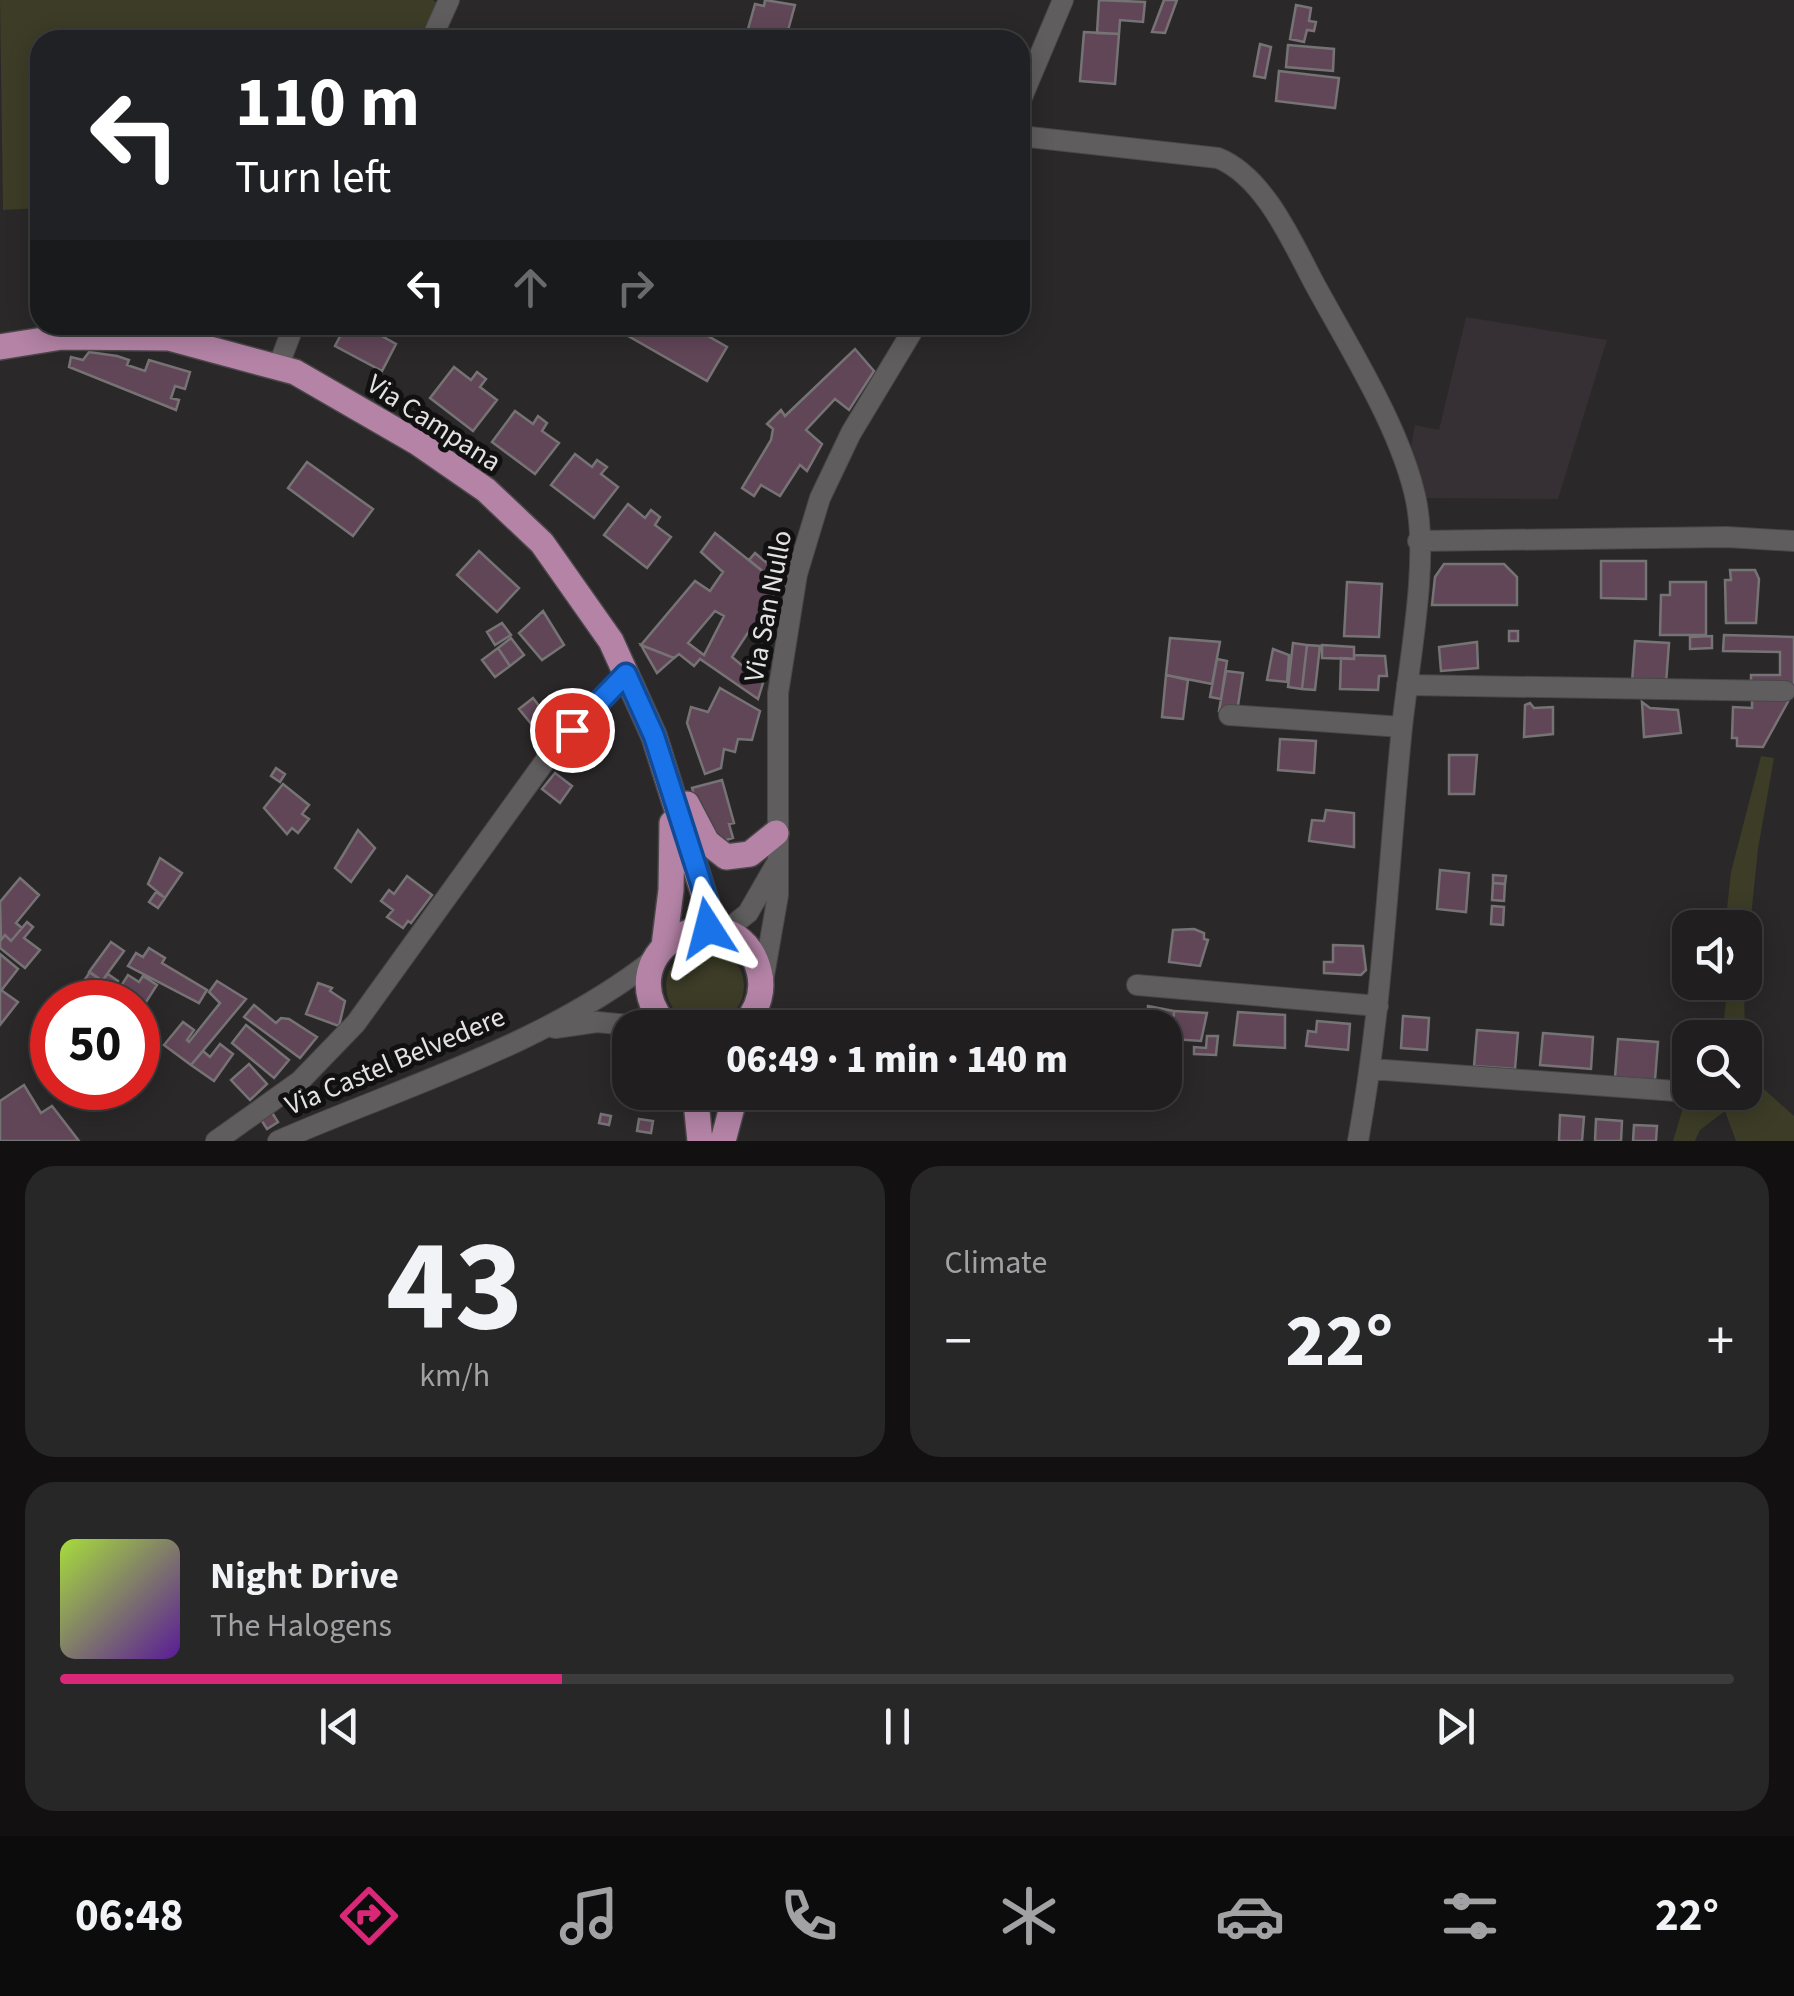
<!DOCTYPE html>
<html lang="en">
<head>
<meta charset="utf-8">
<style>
  :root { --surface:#201e1f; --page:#282728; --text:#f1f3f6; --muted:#a2a2a4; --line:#3d3c3d; --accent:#db2777 }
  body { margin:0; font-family:"Source Sans 3",sans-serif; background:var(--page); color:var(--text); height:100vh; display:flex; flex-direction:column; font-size:38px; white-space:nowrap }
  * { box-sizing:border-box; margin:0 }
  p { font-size:32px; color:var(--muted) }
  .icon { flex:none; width:55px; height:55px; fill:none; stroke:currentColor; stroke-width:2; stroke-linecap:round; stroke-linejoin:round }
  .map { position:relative; height:1141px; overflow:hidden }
  .sheet { display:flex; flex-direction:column; gap:25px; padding:25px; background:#121011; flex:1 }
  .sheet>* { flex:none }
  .guide { position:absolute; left:30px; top:30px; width:1000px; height:305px; border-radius:30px; box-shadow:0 5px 25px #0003,0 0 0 2px var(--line); background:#202124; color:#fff; overflow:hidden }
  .controls { position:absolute; left:1672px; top:910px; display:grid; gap:20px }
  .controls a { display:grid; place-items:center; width:90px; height:90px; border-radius:20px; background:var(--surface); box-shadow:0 5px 25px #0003,0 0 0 2px var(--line); font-size:50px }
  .speed { position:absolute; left:30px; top:980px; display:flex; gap:20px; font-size:50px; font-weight:700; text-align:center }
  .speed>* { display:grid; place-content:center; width:130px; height:130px; border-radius:50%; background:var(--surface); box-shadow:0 5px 25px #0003,0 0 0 2px var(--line); line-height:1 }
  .speed .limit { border:15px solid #d22; background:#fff; color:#111 }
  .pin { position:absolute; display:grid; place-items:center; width:85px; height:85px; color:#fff; margin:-42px; border:5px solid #fff; border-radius:50%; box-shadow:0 2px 10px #0007 }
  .me { position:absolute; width:110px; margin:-55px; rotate:351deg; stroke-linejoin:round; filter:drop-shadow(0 0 8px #0008) }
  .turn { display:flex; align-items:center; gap:35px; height:210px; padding:0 40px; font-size:45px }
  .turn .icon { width:130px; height:130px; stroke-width:2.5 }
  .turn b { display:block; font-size:70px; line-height:85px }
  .lanes { display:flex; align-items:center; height:95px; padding:0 40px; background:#0003; justify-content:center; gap:50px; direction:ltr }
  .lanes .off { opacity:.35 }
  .big { font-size:75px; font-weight:800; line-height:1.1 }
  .sheet .tile { flex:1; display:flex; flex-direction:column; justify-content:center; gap:15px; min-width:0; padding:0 35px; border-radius:30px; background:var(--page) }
  .sheet .dial { align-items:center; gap:0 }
  .dial b { font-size:130px; line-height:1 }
  .song { display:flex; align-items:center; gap:30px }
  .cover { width:120px; height:120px; border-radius:15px; background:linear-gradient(135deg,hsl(80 70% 55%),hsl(270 70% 35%)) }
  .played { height:10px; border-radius:5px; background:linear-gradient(90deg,var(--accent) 30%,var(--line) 30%) }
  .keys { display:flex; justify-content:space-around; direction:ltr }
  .heat { display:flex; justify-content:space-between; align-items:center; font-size:55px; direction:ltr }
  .sheet .tiles { flex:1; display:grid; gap:25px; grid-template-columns:1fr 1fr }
  .tile:last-child { grid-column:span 2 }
  .trip { position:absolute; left:612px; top:1010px; width:570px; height:100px; border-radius:30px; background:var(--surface); box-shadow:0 5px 25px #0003,0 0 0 2px var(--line); font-weight:800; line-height:100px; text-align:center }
  .tabs { display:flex; height:160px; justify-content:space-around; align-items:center; background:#0d0c0c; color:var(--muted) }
  .tabs .icon { width:70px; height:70px }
  .tabs .current { color:var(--accent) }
  .tabs b { font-size:45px; color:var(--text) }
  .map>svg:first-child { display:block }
  .built { fill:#362f34 }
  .green { fill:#3c3c27 }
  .building { fill:#614658; stroke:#767375; stroke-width:2.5; fill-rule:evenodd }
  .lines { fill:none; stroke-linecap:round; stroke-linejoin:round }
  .minor-casing { stroke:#494748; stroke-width:22 }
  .major-casing { stroke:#494748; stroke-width:28 }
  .minor { stroke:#5f5d5e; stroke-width:20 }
  .major { stroke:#b483a6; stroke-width:25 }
  .route-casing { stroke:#114b97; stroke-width:25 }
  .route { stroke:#1a73e8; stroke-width:18 }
  .labels { text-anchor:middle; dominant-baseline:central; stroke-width:10; stroke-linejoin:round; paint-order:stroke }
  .street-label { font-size:28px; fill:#e4e2e3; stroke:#121111 }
</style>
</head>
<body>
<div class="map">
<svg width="1794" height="1141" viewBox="0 0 1794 1141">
  <rect width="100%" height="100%" fill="#2a2829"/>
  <path class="built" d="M1466 317 1607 340 1558 499 1423 498 1409 457 1415 425 1439 430Z"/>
  <path class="green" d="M0 0H433L437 3 422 40H40V208L3 210Z
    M1761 756 1774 758 1758 849 1745 974V928L1725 927 1731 872Z
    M666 986a39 39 0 1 1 78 0a39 39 0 1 1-78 0Z
    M1728 983H1744L1745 1037H1722Z
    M1745 1040 1756 1082 1794 1116V1141H1736L1725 1111 1700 1130 1695 1141H1673L1686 1098H1700V1093L1745 1092Z"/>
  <path class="building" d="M765 0 795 5 787 34 772 30 769 40H745L755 4 764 6Z
    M1099 0 1145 2 1143 22 1120 20 1119 34 1097 33Z
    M1164 0H1177L1165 33 1152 32Z
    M1296 5 1311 8 1309 21 1316 22 1314 31 1307 30 1304 42 1290 39Z
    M1084 32 1119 34 1115 84 1080 81Z
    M1260 44 1271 47 1265 78 1254 76Z
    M1288 45 1334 49 1333 71 1286 67Z
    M1279 71 1339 78 1335 108 1276 101Z
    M30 226H40V262H31Z
    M346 325H362L396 344 382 371 335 346Z
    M609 325H689L727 347 707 381Z
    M855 349 874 371 849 410 835 399 806 430 822 444 807 471 800 465 780 496 761 485 754 496 742 488 771 440 773 429 767 424 781 410 785 416Z
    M89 352 117 356 129 360 127 365 145 371 149 360 190 372 185 389 175 386 171 398 179 400 176 410 69 367 71 357 83 360Z
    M454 367 471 380 477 372 486 379 480 387 497 400 473 431 430 398Z
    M515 411 533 424 538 416 547 423 542 431 559 443 535 474 492 442Z
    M575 454 592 467 597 460 607 467 601 474 618 487 594 518 551 485Z
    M307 462 373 509 353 536 288 488Z
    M628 504 645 518 651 510 660 517 655 525 671 537 647 568 604 535Z
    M715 533 776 582 765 637 751 628 732 657 763 683 758 699 700 659 694 666 679 654 674 658 641 645 695 581 710 591 723 572 701 552ZM715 611 724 616 704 655 688 643Z
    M479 551 519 588 497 612 457 575Z
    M755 553 781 575 776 582 749 560Z
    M1601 561H1646V599L1601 598Z
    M1444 564H1504L1517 577V605H1432L1435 577Z
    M1730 570H1755L1759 579 1756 623H1726L1725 580H1731Z
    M1347 582 1382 584 1379 637 1344 636Z
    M1670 582H1706V635H1660L1661 595H1670Z
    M543 611 564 645 542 660 519 633Z
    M502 623 511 635 495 645 487 632Z
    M1509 631H1518V641H1509Z
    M1724 635 1794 637V688L1751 686V675H1780V652L1723 651Z
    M1712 636V648L1690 649V637Z
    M511 638 524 655 510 666 498 648Z
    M1170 638 1220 642 1212 684 1166 675Z
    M1635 641 1669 643 1666 684 1632 682Z
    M1477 642 1478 668 1441 671 1439 647Z
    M1293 643 1307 645 1302 689 1288 687Z
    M641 645 674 658 657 673Z
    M1307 645 1320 646 1315 690 1302 689Z
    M1322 645 1354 647V659L1322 658Z
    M498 648 510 666 495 677 482 660Z
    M1273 649 1289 655 1287 682 1267 680Z
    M1354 655 1385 656 1387 676H1379L1378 690 1340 689 1341 658 1354 659Z
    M1217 659 1227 661 1221 699 1210 697Z
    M1226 671 1243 673 1237 712 1219 711Z
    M1166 675 1188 680 1183 719 1162 717Z
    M720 688 760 711 752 740 738 739 735 752 724 749 721 768 705 774 687 723 691 707 708 712Z
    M1752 697 1790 698 1763 747 1737 746V738H1732L1733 707 1752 708Z
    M533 698 550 720 537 731 519 709Z
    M1642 702 1650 708 1678 710 1681 733 1644 737Z
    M1530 703 1534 708 1553 707V734L1524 737 1525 705Z
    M1280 739 1316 741 1314 773 1278 770Z
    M1449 755H1477L1474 794H1449Z
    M276 768 285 774 280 782 271 776Z
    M555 773 572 786 560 803 542 789Z
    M722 780 734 823 729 824 733 838 714 844 704 830 692 788Z
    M283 784 309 805 302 814 309 819 298 833 292 828 287 834 264 808Z
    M1326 810 1354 813V847L1309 841 1312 820 1324 821Z
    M358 830 375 848 351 882 335 868Z
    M160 858 182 873 165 898 148 884Z
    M1440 870 1469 873 1466 912 1437 909Z
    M1493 875 1506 876 1505 884 1493 883Z
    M407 876 432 895 411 923 408 921 403 928 387 917 393 910 381 901 389 890 394 894Z
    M20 878 39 895 16 923 22 928 11 941 5 935 1 940 0 902Z
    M1493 883 1505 884 1504 901 1492 900Z
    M156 892 165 898 158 908 149 902Z
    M1492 906 1504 907 1503 925 1491 924Z
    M27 922 33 927 24 938 40 950 25 968 0 948V941L5 935 11 941Z
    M1194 929 1204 933V939L1208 940 1200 966 1169 962 1173 930Z
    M111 942 124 951 102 981 89 972Z
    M1333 945 1363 946 1366 970 1361 975 1324 973V962H1333Z
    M149 948 165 958 162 963 207 990 199 1003 128 966 136 953 143 957Z
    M0 954 18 969 0 992Z
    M90 972 100 979 93 988 83 982Z
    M108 974 118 981 104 998 94 990Z
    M128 975 139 982 143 976 157 985 139 1013 138 1002 114 997Z
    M217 981 246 999 191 1065 164 1045 183 1022 194 1030 187 1040 189 1042 220 1003 209 992Z
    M318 983 332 988 330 991 345 1001 339 1026 306 1014Z
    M1 990 18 1002 0 1025V992Z
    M254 1005 276 1023 281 1018 289 1019 317 1037 300 1058 244 1017Z
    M1148 1006 1174 1011 1173 1039H1165V1028H1147Z
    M1174 1011 1207 1013 1201 1041 1173 1039Z
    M1238 1012 1285 1015V1048L1234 1045Z
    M1403 1016 1429 1018 1427 1050 1401 1048Z
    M1317 1021 1350 1024 1348 1050 1306 1046 1308 1031 1316 1032Z
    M246 1025 289 1060 274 1078 232 1043Z
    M1477 1030 1518 1033 1515 1069 1474 1066Z
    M1543 1033 1593 1037 1591 1069 1540 1065Z
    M1207 1036H1218L1216 1055 1194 1054V1047L1206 1048Z
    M1618 1039 1658 1042 1655 1080 1615 1077Z
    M220 1044 233 1054 214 1081 191 1065 203 1051 210 1057Z
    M249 1064 267 1084 250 1100 231 1080Z
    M24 1085 41 1113 52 1106 79 1141H0V1101Z
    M271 1111 278 1122 267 1129 260 1118Z
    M601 1114 611 1116 609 1125 599 1123Z
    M1560 1115 1584 1117 1582 1141H1559Z
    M639 1119 653 1121 651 1133 637 1131Z
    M1596 1119 1622 1121 1621 1141H1595Z
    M1634 1125 1657 1126 1656 1141H1633Z"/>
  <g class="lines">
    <g class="minor-casing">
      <path id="minor" d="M431 40 449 0
        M1020 102 1063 0
        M1020 136 1218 158C1263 176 1291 239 1313 281 1348 346 1401 428 1416 500 1429 564 1409 661 1402 727 1388 866 1383 1004 1358 1141
        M278 367 294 325
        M1418 541 1727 537 1794 541
        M1407 685 1785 691
        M1229 715 1402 727
        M724 932 748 913 775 866
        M1137 985 1378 1006
        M762 987 778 895V693L797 574 820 498 851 433 916 325
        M555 1028 597 1022 660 1028
        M1371 1069 1690 1092
        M216 1141 300 1081 356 1023 548 757 626 674
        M278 1141C404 1086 545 1045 654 959"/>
    </g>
    <g class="major-casing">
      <path id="major" d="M0 347 62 337 169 338 295 372 418 443 486 490 542 543 611 641 654 736 715 930
        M687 804 707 842 726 857 750 854 776 833
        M664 946 671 890 672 823
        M667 1028C599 946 737 884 759 971 765 993 756 1012 742 1028
        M695 1092 700 1141
        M723 1141 736 1092"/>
    </g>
    <use href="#minor" class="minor"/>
    <use href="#major" class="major"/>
  </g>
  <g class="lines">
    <g class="route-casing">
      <path id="route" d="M572 730 626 674 654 736 716 930 708 928"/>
    </g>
    <use href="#route" class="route"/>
  </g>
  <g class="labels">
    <g class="street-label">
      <text transform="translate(434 423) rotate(33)">Via Campana</text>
      <text transform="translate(768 606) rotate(-79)">Via San Nullo</text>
      <text transform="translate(395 1061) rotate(-23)">Via Castel Belvedere</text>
    </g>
  </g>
</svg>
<div class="controls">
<a><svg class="icon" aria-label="sound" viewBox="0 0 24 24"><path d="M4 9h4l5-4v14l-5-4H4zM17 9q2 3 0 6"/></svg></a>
<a><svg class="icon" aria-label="search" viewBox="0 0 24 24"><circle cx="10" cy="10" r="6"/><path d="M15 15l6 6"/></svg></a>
</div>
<div class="speed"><div class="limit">50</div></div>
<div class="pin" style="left:572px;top:730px;background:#d93025"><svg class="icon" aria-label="arrive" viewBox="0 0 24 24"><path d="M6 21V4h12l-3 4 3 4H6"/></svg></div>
<svg class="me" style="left:708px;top:928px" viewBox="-20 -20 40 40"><path d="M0-17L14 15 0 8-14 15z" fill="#1a73e8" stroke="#fff" stroke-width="4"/></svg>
<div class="trip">06:49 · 1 min · 140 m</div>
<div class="guide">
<div class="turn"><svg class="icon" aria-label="left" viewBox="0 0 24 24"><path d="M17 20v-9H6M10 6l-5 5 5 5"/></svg><div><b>110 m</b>Turn left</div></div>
<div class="lanes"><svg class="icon" aria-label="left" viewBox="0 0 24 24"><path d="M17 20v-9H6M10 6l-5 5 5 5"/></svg><svg class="icon off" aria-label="ahead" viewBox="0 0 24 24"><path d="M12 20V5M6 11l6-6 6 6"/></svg><svg class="icon off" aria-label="right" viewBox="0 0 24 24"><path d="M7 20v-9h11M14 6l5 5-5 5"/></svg></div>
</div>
</div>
<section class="sheet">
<div class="tiles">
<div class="tile dial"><b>43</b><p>km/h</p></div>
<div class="tile"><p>Climate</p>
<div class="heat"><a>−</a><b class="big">22°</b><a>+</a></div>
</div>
<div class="tile">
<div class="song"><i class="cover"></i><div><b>Night Drive</b><p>The Halogens</p></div></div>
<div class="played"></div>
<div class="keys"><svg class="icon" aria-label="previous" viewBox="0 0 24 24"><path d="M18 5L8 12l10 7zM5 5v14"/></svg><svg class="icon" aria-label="pause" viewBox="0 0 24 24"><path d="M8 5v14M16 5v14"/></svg><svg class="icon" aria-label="next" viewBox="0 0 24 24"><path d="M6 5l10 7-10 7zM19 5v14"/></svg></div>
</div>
</div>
</section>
<nav class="tabs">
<b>06:48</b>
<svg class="icon current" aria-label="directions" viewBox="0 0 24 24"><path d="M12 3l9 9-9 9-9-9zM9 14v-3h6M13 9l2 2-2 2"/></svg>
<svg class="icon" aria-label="music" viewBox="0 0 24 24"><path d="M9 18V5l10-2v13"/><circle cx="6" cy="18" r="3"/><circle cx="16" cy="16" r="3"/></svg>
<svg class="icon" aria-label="phone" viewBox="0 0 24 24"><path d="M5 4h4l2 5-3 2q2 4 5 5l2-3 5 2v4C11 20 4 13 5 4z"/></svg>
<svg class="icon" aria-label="climate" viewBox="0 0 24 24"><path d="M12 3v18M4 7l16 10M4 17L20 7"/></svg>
<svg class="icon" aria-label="car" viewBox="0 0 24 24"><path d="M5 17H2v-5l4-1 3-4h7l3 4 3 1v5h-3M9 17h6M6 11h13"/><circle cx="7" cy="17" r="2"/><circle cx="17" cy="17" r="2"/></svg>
<svg class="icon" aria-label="filters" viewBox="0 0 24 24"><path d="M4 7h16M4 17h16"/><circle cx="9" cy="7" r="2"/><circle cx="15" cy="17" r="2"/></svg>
<b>22°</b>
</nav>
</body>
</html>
